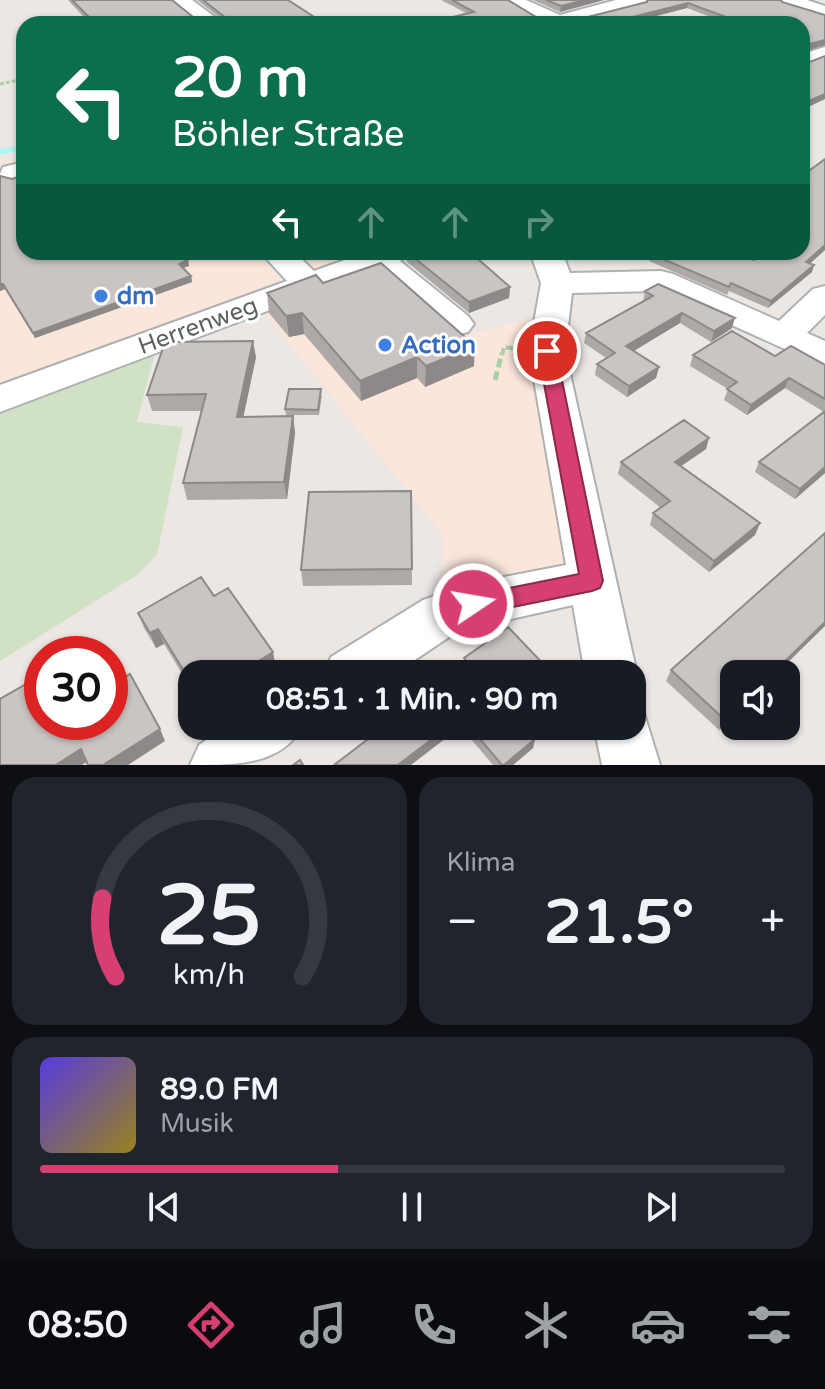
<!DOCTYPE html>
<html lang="de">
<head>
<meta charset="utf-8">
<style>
  :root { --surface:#171b24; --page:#20242c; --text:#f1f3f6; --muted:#9ea1a6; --line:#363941; --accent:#d73f73 }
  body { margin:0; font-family:"Varela Round",sans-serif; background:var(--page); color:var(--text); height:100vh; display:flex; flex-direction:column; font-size:30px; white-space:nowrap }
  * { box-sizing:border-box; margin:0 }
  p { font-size:26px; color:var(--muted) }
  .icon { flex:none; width:44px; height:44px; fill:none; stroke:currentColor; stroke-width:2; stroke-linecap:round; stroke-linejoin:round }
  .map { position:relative; height:765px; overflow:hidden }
  .drawer { display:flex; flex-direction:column; gap:12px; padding:12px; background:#0d0f14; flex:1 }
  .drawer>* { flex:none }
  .hud { position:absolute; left:16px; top:16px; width:794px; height:244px; border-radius:24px; box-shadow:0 2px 6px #0004; background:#0b6e4f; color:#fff; overflow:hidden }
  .controls { position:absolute; left:720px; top:660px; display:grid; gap:16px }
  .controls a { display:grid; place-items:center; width:80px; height:80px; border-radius:16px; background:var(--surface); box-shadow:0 2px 6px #0004; font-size:40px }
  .speed { position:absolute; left:24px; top:636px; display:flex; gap:16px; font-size:40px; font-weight:700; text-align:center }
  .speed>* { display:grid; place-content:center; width:104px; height:104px; border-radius:50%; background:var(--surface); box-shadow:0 2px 6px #0004; line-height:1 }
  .speed .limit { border:12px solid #d22; background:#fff; color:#111 }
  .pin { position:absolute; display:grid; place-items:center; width:68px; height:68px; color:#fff; margin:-34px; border:4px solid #fff; border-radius:50%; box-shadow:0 2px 8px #0007 }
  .me { position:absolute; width:88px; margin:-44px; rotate:78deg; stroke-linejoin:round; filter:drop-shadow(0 0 6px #0008) }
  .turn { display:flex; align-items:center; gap:28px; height:168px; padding:0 24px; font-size:36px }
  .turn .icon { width:104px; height:104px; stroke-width:2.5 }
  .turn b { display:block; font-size:56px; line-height:68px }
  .lanes { display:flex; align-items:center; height:76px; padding:0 24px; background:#0003; justify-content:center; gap:40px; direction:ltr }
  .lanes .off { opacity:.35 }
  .big { font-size:60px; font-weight:700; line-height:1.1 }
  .drawer .card { flex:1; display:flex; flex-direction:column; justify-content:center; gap:12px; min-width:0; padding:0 28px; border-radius:24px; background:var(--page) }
  .drawer .dial { align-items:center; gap:0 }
  .dial svg { height:208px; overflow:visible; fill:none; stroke:var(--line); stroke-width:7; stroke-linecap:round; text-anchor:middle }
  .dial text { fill:var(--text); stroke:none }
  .song { display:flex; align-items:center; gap:24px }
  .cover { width:96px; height:96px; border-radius:12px; background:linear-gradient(135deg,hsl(250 70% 55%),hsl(50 70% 35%)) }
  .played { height:8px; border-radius:4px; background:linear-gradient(90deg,var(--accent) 40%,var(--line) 40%) }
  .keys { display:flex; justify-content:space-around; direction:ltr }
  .heat { display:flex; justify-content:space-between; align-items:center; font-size:44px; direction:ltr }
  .drawer .tiles { flex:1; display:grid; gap:12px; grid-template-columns:1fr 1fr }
  .card:last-child { grid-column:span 2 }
  .trip { position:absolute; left:178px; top:660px; width:468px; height:80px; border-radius:24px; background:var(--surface); box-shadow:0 2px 6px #0004; font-weight:700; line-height:80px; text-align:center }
  .menu { display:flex; height:128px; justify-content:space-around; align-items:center; background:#090b0e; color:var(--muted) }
  .menu .icon { width:56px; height:56px }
  .menu .on { color:var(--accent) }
  .menu b { font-size:36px; color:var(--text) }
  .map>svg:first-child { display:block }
  .commercial { fill:#fae6db }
  .green { fill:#d0e2c3 }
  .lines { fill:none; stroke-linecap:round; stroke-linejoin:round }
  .stream { stroke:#aaf5f6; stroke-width:5 }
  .minor-casing { stroke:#adb1b2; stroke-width:4 }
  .path-far2 { stroke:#acd0a6; stroke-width:3; stroke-dasharray:4 2; stroke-linecap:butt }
  .path-far1 { stroke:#acd0a6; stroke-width:4; stroke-dasharray:7 3; stroke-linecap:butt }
  .path { stroke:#acd0a6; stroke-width:5; stroke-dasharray:9 4; stroke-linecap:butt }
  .minor { fill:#fff; fill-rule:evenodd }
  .wall { fill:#aea9a7 }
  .shaded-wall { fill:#8d8988 }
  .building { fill:#cac4c2; stroke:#8d8988; stroke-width:2 }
  .route { fill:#d73f73; stroke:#8c294b; stroke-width:2 }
  .shop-dot { fill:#3f7fe0; stroke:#fff; stroke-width:3 }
  .labels { text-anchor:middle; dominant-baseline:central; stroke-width:6; stroke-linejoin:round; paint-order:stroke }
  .shop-label { font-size:24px; font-weight:bold; fill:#366cbe; stroke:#fff; text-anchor:start }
  .street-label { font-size:24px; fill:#5c6263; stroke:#fff }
</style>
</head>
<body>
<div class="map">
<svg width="825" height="765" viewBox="0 0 825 765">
  <rect width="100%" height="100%" fill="#ede7e4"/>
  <path class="commercial" d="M24 158V252H387L463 336 537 317 573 571 445 628 442 534 263 311 0 405V163Z"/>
  <path class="green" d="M156 348 137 422 183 427 157 555 137 575 0 661V405Z"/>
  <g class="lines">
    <path class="stream" d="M0 152 24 147"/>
    <g class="minor-casing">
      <path id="minor" d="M171 0H192L224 24H201Z
        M502 0H526L560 15 616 0H647L645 4 571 24H538L540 21Z
        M779 0H807L825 6V18L781 4Z
        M825 47V60L802 68V54Z
        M24 162V178L13 181 3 179 0 174 3 167Z
        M269 252H294L314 271 367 252H412L400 261 468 316 474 324 468 332 456 335 444 332 373 271 0 412V385L287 281 265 257Z
        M530 252H562L570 273 661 271 673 274 779 321 813 289 825 286V315L807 333 825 341V367L656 291 572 293 565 351 637 674 632 686V674H585L573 605 458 631 394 674H324L331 657 423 600 473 583 566 565 529 351 541 283Z
        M632 703 642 707 660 765H602L594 726H632Z
        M227 726H303C281 765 238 765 190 765L199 745Z"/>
    </g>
    <path class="path-far2" d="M0 84 24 79"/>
    <path class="path-far1" d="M618 252 628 257
      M502 355 504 347 517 349"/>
    <path class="path" d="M495 380 502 353"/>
    <use href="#minor" class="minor"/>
  </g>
  <path class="wall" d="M68 0H172L198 21H224L197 0H288L325 24H91L80 13Z
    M441 0H508L539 21H572L647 2H782L825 15V45L802 52V24H729L687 8 625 24H423L466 13Z
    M533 0H604L560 12Z
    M825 159V250L810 263 812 272 768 308 729 291 727 295 649 261 651 254 754 260 802 252Z
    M1 177 189 266 183 268 191 276 192 282 35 338 5 289 0 291Z
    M406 252H496L478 259 510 287 509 298 469 313 407 262Z
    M645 291 732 328 711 342 680 323 633 351 659 367 656 378 627 397 595 375 597 364 606 358 584 343 586 333 643 301Z
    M267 293 474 366 425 387 417 378 361 401 304 334 289 337 269 313Z
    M693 355 775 356 825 365V473L795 499 755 472 759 462 824 412 785 388 747 415 724 400 728 389 690 366Z
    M256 357 243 417 293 416 295 433 287 499 187 500 183 483 201 411H152L147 395Z
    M322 395 319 415H286L285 409Z
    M706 449 681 466 760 523 755 535 709 572 650 525 653 513 661 508 618 474 621 462Z
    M411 491 412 585 303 586 301 570Z
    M214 596 276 667 192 674V690L164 644 156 648 144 628 138 613Z
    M464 658 551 672V674H468L463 668Z
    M671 670 734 674V716L719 730 666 681Z
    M358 726H450V735L368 739Z
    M460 726H524L535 739 533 748 513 765H493Z"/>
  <path class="shaded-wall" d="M585 0H604L560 12 561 6Z
    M688 3 687 8 625 24H605Z
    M825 40V45L802 52V46Z
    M825 94V99L802 110V104Z
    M825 245V250L804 269 806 262Z
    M470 252H496L469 262Z
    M188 260 189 266 180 269 179 264Z
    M814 265 812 272 768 308 771 301Z
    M191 276 192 282 35 338 33 333Z
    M0 284H3L5 289 0 291Z
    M510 287 509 298 469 313V302Z
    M302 313 304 334 289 337 286 316Z
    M682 313 680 323 624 357 626 346Z
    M735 318 732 328 711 342 714 331Z
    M253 341 256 357 240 433 237 417Z
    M475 346 474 366 425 387 426 366Z
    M417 357V378L361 401 360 381Z
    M659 367 656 378 627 397 629 386Z
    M789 378 785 388 747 415 751 405Z
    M293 416 295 433 287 499 284 482Z
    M709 438 706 449 671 473 675 462Z
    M825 467V473L795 499 800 489Z
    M760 523 755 535 709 572 714 561Z
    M825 622V626L776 674H772Z
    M158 629 164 644 156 648 150 633Z
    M273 652 276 667 265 674H239Z
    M734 711V716L719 730 725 720Z
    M449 726H450V735L411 765H398Z
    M160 729 165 741 128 765H103Z
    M535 739 533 748 513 765H504Z
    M81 749 88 761 82 765H56Z"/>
  <path class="building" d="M72 0H172L198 21H223L226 18 203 0H288L325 24H96Z
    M452 0H508L536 17 539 21H572L647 2V0H781L782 2 825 15V40L802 46V24H745L688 3 605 24H423L474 12Z
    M546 0H585L561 6Z
    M825 56V94L802 104V62V65Z
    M825 159V245L806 262 814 265 771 301 731 283 729 287 651 254 654 252H735L754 260 764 252H802V176Z
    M24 175V252H180L188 260 179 264 191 276 33 333 3 284H0V176L12 179Z
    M407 252H470L510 287 469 302Z
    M381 263 475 346 426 366 417 357 360 381 302 313 286 316 267 293 316 275 323 283Z
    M658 284 735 318 714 331 682 313 626 346 659 367 629 386 597 364 615 353 586 333 653 296 645 291Z
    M732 331 775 356 791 346 825 365V399L789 378 751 405 727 389 737 382 693 355Z
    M253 341 237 417 293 416 284 482 183 483 206 394 147 395 165 342Z
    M289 389H321L318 410 285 409Z
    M825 411V467L800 489 759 462Z
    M684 420 709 438 675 462 760 523 714 561 653 513 670 501 621 462Z
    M411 491 412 569 301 570 309 492Z
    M825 533V622L772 674H734V711L725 720 671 670Z
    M201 577 214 596 228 588 273 652 239 674H192V684L158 629 150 633 138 613Z
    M508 627 551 672 549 674H478L464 658Z
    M130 674 160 729 103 765H88L81 749 56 765H0V699L42 675V722H110V686Z
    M365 726H449L398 765H334L372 736Z
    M469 726H524L535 739 504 765H502Z
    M300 760 303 765H293Z"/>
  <path class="route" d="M547 346 556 351 603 581 600 588 592 591 473 615 464 612 461 604 464 597 579 574 538 351Z"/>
  <g class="shop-dot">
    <circle cx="101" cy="296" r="8"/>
    <circle cx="385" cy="345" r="8"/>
  </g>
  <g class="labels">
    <g class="shop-label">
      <text x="117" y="296">dm</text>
      <text x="401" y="345">Action</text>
    </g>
    <g class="street-label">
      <text transform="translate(198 326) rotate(-20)">Herrenweg</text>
    </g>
  </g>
</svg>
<div class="controls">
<a><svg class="icon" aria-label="sound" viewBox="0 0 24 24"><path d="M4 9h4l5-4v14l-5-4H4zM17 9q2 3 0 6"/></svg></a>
</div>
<div class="speed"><div class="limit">30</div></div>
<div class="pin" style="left:547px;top:351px;background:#d93025"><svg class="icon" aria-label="arrive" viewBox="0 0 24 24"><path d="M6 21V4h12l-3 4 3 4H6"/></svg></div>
<svg class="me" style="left:473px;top:604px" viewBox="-20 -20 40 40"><circle r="17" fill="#d73f73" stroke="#fff" stroke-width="3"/><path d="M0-11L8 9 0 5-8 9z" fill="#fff"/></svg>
<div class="trip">08:51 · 1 Min. · 90 m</div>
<div class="hud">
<div class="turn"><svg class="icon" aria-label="left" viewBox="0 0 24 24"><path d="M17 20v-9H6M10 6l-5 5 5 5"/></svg><div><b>20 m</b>Böhler Straße</div></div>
<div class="lanes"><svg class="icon" aria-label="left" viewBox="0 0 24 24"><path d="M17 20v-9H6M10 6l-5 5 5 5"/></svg><svg class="icon off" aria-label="ahead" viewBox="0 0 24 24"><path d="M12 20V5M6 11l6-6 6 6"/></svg><svg class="icon off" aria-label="ahead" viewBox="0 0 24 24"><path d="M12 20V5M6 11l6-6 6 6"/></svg><svg class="icon off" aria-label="right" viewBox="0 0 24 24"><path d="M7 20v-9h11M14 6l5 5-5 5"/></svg></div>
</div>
</div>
<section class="drawer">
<div class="tiles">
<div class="card dial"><svg viewBox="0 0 100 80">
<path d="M14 69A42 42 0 1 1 86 69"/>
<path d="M14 69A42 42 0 0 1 9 39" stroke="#d73f73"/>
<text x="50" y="56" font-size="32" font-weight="700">25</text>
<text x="50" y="72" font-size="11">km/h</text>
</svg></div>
<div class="card"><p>Klima</p>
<div class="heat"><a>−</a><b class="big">21.5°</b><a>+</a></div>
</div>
<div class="card">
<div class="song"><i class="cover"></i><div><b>89.0 FM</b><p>Musik</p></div></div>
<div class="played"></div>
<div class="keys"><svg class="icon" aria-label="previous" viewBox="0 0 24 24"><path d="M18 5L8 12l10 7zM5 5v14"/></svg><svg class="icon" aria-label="pause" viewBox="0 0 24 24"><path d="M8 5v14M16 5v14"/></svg><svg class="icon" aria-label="next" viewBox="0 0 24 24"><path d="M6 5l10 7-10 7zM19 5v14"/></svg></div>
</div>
</div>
</section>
<nav class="menu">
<b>08:50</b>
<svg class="icon on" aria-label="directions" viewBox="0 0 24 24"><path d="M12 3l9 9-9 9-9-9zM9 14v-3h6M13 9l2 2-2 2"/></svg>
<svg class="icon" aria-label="music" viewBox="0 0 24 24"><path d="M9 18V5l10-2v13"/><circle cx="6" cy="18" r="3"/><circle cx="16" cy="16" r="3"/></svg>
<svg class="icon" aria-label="phone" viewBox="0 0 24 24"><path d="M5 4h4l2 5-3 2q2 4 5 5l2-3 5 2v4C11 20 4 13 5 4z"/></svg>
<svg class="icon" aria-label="climate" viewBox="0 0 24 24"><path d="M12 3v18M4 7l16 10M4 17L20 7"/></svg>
<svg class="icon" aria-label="car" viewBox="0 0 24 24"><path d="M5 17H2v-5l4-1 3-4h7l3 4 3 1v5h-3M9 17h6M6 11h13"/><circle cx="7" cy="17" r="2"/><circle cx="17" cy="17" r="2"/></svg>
<svg class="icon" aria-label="filters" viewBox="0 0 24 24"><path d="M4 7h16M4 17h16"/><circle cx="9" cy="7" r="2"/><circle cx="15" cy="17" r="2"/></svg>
</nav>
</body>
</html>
